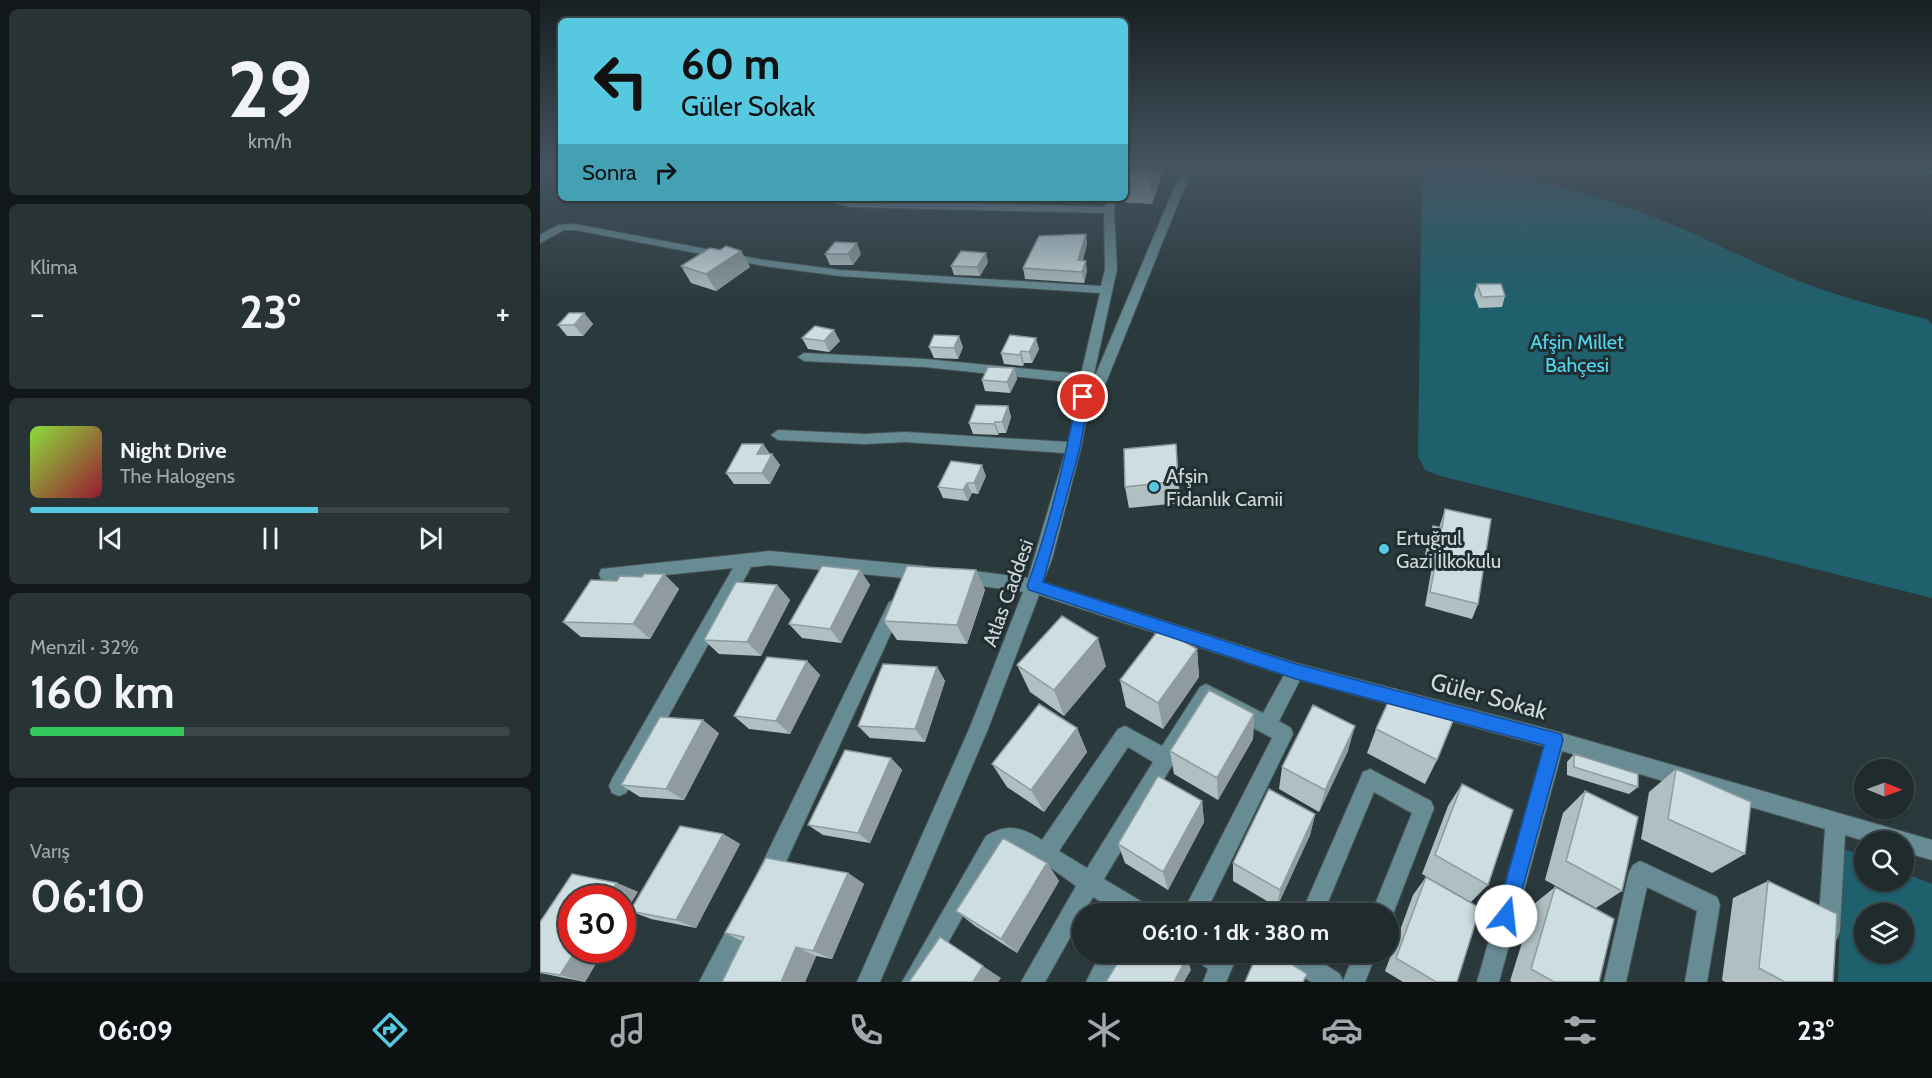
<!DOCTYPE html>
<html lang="tr">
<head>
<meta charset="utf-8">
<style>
  :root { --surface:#202b2d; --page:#283335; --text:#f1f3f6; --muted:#a2a7aa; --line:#3d4749; --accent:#56c9e0 }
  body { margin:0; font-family:Cabin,sans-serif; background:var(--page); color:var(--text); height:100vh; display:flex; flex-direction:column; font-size:22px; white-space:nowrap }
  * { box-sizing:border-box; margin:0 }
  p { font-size:20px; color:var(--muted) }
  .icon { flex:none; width:33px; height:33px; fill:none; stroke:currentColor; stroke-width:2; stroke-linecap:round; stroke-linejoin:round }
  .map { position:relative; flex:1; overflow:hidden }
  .sheet { display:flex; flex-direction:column; gap:9px; padding:9px; background:#121819; width:540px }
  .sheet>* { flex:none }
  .banner { position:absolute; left:18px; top:18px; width:570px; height:183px; border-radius:9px; box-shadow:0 2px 4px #0004,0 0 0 2px var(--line); background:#56c9e0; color:#111; overflow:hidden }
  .needle { width:39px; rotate:91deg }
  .buttons { position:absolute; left:1314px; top:759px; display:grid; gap:12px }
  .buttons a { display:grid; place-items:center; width:60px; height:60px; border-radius:50%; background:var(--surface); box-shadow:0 2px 4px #0004,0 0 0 2px var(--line); font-size:30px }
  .speed { position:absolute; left:18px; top:885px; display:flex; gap:12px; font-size:30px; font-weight:700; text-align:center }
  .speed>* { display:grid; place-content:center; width:78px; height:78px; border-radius:50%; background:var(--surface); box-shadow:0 2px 4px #0004,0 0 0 2px var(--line); line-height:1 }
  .speed .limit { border:9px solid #d22; background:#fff; color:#111 }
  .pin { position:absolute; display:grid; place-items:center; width:51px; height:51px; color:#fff; margin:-26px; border:3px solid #fff; border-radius:50%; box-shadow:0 2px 6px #0007 }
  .me { position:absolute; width:66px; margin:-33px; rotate:16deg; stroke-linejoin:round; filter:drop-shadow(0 0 4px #0008) }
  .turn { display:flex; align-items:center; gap:21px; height:126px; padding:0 24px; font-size:27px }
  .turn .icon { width:78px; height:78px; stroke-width:2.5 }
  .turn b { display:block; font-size:42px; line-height:51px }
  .then { display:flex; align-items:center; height:57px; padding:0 24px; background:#0003; gap:12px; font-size:22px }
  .big { font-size:45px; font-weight:800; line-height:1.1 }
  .sheet .widget { flex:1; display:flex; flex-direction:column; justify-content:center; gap:9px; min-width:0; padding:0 21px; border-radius:9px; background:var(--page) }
  .sheet .dial { align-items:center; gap:0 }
  .dial b { font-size:78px; line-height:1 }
  .song { display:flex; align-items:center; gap:18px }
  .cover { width:72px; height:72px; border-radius:9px; background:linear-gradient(135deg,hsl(90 70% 55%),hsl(350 70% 35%)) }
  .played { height:6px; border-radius:3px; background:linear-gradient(90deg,var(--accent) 60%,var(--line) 60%) }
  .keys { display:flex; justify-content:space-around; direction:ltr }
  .heat { display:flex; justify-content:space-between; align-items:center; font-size:33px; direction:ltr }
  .charge { height:9px; border-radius:4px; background:linear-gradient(90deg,#34c759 32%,var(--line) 0) }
  .trip { position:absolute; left:532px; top:903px; width:327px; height:60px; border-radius:30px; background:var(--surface); box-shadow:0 2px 4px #0004,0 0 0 2px var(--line); font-weight:800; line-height:60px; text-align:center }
  .tabs { display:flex; height:96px; justify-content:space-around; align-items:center; background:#0d1112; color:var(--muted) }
  .tabs .icon { width:42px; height:42px }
  .tabs .active { color:var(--accent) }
  .tabs b { font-size:27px; color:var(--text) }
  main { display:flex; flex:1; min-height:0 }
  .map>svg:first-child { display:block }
  .green { fill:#1e606c; fill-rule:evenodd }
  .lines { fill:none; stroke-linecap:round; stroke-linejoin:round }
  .minor-casing { stroke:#485658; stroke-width:2 }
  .major-casing { stroke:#485658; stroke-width:2 }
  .path { stroke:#6c787b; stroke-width:2; stroke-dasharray:1.5 4; stroke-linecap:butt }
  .minor { fill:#688c94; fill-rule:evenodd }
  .major { fill:#96e2f2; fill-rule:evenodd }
  .wall { fill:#afbfc2 }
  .shaded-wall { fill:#8f9b9e }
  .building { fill:#ccdee2; stroke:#8f9b9e; stroke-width:1.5 }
  .route { fill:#1a73e8; stroke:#114b97; stroke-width:1.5 }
  .poi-dot { fill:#56c9e0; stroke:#202e32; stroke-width:2 }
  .labels { text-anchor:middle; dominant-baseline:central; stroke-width:6; stroke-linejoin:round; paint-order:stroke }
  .park-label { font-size:20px; fill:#4dd7f0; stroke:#202e32 }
  .poi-label { font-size:20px; fill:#cfd8da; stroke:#202e32; text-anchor:start }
  .street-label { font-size:20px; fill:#cfd8da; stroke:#202e32 }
  .near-street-label { font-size:24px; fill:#cfd8da; stroke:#202e32 }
</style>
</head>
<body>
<main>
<section class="sheet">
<div class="widget dial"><b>29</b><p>km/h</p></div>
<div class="widget"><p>Klima</p>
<div class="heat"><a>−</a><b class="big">23°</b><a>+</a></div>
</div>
<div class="widget">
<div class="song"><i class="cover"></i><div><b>Night Drive</b><p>The Halogens</p></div></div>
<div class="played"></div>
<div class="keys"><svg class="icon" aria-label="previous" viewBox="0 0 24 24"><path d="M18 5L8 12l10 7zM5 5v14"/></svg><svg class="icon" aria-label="pause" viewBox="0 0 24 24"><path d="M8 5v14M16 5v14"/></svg><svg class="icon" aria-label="next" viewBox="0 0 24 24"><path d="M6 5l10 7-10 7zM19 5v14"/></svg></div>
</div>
<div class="widget"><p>Menzil · 32%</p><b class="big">160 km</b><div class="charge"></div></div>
<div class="widget"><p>Varış</p><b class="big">06:10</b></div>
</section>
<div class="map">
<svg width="1392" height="982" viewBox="0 0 1392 982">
  <rect width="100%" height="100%" fill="#2a393c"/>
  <path class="green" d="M882 169C969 169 1063 194 1143 229 1175 243 1206 259 1239 273 1286 293 1337 307 1387 319L1392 324V598L900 476 885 470 878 456Z
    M1302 848 1324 857V880H1364V873L1392 884V982H1298ZM1324 914H1364V952H1324Z"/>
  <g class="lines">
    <g class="minor-casing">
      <path id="minor" d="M642 169H652L557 405 547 415 541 448 512 559 503 582 756 663 1015 731 1392 840V860L1364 852V842H1328L1305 835 1300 931 1297 939 1289 942 1281 939 1278 931 1285 829 1022 751 959 982H937L1004 746 760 680 739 721 751 728 753 734 665 914H642L732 738 669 704 564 879 609 906 612 914H580L553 897 505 982H481L536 886C520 875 477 840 460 850L386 982H362L446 836C467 823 482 827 502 840L578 729 585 726 622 746 660 687 666 684 672 687 723 713 744 675 499 595 448 729 340 982H317L430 727 483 592 420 583 414 581 412 576 414 571 420 569 488 578 525 453 365 442 325 444 238 440 231 435 238 430 325 434 365 432 528 442 539 383 385 367 264 361 258 357 264 353 385 359 541 374 560 293 300 276 224 266 35 230H24L0 243V235L18 225 35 224 224 260 300 270 561 286 565 269 564 213 310 207 274 198 565 207 567 198H577L574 210 577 269 552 383ZM588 747 613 762 547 868 519 851Z
        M230 551 384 566 390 568 392 573 390 578 384 580 230 565 211 567 86 793 79 796 72 793 69 786 72 779 193 568 67 581 61 579 59 574 61 569Z
        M355 600 361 602 363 607 235 886 227 889 219 886 216 878 219 870 349 602Z
        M830 769 891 801 894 808 850 922 849 914H831L872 813 834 792 783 914H761L823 772Z
        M1100 861 1177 897 1180 905 1167 982H1145L1157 911 1107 887 1086 982H1064L1089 872 1093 865Z
        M204 909 212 912 215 920 183 982H159L196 912Z
        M561 952H585L570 982H546Z
        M652 952H699L686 982H663L668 969 655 960Z
        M734 952H766L800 974 803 981 815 952H837L825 982H771L737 960Z"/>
    </g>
    <g class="major-casing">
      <path id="major" d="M1385 169H1392V174Z"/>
    </g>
    <path class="path" d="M106 201 110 198"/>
    <use href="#minor" class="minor"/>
    <use href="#major" class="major"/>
  </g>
  <path class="wall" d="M585 169H624L612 204 578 202V198H585Z
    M364 198H444L443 199Z
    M468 198H493L492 200H468Z
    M523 198H547V199Z
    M546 234 547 244 543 260 547 271 544 283 485 279 483 268Z
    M180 250 201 251 210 267 176 291 151 283 141 266Z
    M285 254H321L313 265H290Z
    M448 262 440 276 414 275 411 266Z
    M937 284 965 296 962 307 939 308 934 295Z
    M44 313 53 324 43 336H27L18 325Z
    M262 338 300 341 289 352 268 349Z
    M389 347H423L418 359 394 358Z
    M499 349 492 363H484L483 366 464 364 461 353Z
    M474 368 477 379 470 393 445 391 442 380Z
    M468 406 471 417 466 433H459L458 435 433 434 429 423Z
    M223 444 230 454H232L240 465 230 484H194L186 473Z
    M638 465 640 503 589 508 585 487Z
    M446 476 438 494 432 493 428 501 403 498 398 487Z
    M905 509 938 604 932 619 885 606 893 561 884 559 888 542 893 526 899 528Z
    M320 570 330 585 301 643 262 638 249 624Z
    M436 570 445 590 427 644 357 640 344 621Z
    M124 574 139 589 110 639 41 637 23 622 77 581Z
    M237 585 250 600 221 656 179 654 164 640Z
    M657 649 659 677 623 729 586 707 580 680Z
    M267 661 280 675 250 734 209 729 194 716Z
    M477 665 566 666 524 716 490 692Z
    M397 667 405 681 385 742 330 738 318 726Z
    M714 714 713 739 678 800 634 774 630 751Z
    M537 728 547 752 504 812 467 787 452 764Z
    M836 729 897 760 885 784 827 753Z
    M179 733 144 800 100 797 81 785Z
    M808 751 779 812 739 789 742 767Z
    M1034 754 1098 787 1089 794 1027 775V762Z
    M351 758 362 770 330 843 283 835 268 825Z
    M1136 769 1205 854 1172 873 1101 839 1109 792Z
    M922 784 948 885 931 902 882 874 908 806Z
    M1045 791 1082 891 1056 908 1005 880 1023 813Z
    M662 801 664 822 628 890 585 863 578 844Z
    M775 814 770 835 737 907 693 881V863Z
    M183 834 200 844 156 928 111 919 90 911Z
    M507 863 519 881 477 953 435 926 416 911Z
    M308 873 324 884 292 959 276 956 265 982H182L202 941 185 933Z
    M886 877 917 982H863L845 971 873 895Z
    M1228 881 1293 982H1185L1182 980 1193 898Z
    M77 883 98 892 32 950H64L45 982 0 973V922Z
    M1015 887 1059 982H972L970 981 994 904Z"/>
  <path class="shaded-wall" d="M614 169H624L612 204 610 180Z
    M546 234 547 244 540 271 538 260Z
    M317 243 321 254 313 265 308 254Z
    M201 251 210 267 176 291 166 274Z
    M446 253 448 262 440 276 437 267Z
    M546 261 547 271 544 283 542 272Z
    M44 313 53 324 43 336 34 325Z
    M294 330 300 341 289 352 284 341Z
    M419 336 423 347 418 359 414 348Z
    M496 338 499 349 492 363 489 352Z
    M481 351 484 363 483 366 480 355Z
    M474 368 477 379 470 393 467 382Z
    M468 406 471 417 466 433 462 422Z
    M455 422 459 433 458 435 454 424Z
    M223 444 230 455 217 454Z
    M636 444 638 465 640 503 638 481Z
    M232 454 240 465 230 484 222 473Z
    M442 465 446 476 438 494 434 483Z
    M427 483 432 493 428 501 423 490Z
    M320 570 330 585 301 643 290 629Z
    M436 570 445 590 427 644 417 625Z
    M124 574 139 589 110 639 93 624Z
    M237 585 250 600 221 656 207 642Z
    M558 638 566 666 524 716 514 690Z
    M657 649 659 677 623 729 618 703Z
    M267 661 280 675 250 734 236 721Z
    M397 667 405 681 385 742 375 729Z
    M714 714 713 739 678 800 677 778Z
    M163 720 179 733 144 800 126 789Z
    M815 726 808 751 779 812 785 790Z
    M537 728 547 752 504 812 491 790Z
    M351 758 362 770 330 843 318 833Z
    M662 801 664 822 628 890 623 872Z
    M775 814 770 835 737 907 740 890Z
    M183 834 200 844 156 928 136 920Z
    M507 863 519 881 477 953 461 939Z
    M308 873 324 884 292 959 273 951Z
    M77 883 98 892 82 918V898H67Z
    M256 947 276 956 265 982H241Z
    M36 950H64L45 982 20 975Z
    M647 957 651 970 644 982H634Z
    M443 966 461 978 458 982H433Z"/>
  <path class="building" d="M585 169H614L610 180 585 179Z
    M546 234 538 260 546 261 542 272 483 268 499 236Z
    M295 242 317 243 308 254H285Z
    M186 246 201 251 166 274 141 266 170 248 180 250Z
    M421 251 446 253 437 267 411 266Z
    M937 284H961L965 296 942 297Z
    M29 313H44L34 325H18Z
    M275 326 294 330 284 341 262 338Z
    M394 335 419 336 414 348 389 347Z
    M470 335 496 338 489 352 481 351 480 355 461 353Z
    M448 367 474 368 467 382 442 380Z
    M436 405 468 406 462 422H455L454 424 429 423Z
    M202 444H223L217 454H232L222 473H186Z
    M636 444 638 481 585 487 584 449Z
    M411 461 442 465 434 483H427L423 490 398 487Z
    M905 509 951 519 938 604 890 592 899 546 889 544 893 526 902 528Z
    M282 566 320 570 290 629 249 624Z
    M367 566 436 570 417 625 344 621Z
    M104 574H124L93 624 23 622 51 580 77 581 80 576 102 577Z
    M196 582 237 585 207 642 164 640Z
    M522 616 558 638 514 690 477 665Z
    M620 628 657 649 618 703 580 680Z
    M227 657 267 661 236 721 194 716Z
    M343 664 397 667 375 729 318 726Z
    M854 689 914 718 897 760 836 729Z
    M669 690 714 714 677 778 630 751Z
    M499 704 537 728 491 790 452 764Z
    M773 705 815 726 785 790 742 767Z
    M120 717 163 720 126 789 81 785Z
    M305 750 351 758 318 833 268 825Z
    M1034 754 1098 774V787L1034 767Z
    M1136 769 1211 802 1205 854 1128 819Z
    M618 776 662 801 623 872 578 844Z
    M922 784 973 810 948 885 895 855Z
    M729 789 775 814 740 890 693 863Z
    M1045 791 1098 817 1082 891 1026 861Z
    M140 826 183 834 136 920 90 911Z
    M463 838 507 863 461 939 416 911Z
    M226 858 308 873 273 951 256 947 241 982H182L204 937 185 933Z
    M32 874 77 883 67 898H32V950H36L20 975 0 972V922Z
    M886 877 940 908 917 982H896L856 958Z
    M1228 881 1297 914 1293 982H1245L1219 968Z
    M1015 887 1074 919 1059 982H1014L991 969Z
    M400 937 443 966 433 982H369Z
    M584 952H641L647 957 634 982H566Z
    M718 952H733L767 974 763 982H705Z"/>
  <linearGradient id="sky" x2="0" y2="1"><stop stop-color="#171f21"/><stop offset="0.55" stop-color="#445461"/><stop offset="1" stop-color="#445461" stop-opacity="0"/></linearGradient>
  <rect width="1392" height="306" fill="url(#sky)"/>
  <path class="route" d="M543 392 549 397 540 448 503 582 756 664 1021 734 1023 740 973 923 966 926 959 923 956 916 1004 745 756 679 489 590 487 586C510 525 525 460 537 397Z"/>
  <g class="poi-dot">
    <circle cx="614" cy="487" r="6"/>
    <circle cx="844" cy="549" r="6"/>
  </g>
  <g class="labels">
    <g class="park-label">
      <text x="1037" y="342">Afşin Millet<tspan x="1037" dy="23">Bahçesi</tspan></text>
    </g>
    <g class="poi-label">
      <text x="626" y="476">Afşin<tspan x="626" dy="23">Fidanlık Camii</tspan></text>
      <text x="856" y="538">Ertuğrul<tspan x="856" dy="23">Gazi İlkokulu</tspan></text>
    </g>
    <g class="street-label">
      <text transform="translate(468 593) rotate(-70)">Atlas Caddesi</text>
    </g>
    <g class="near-street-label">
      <text transform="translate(949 696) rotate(15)">Güler Sokak</text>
    </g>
  </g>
</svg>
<div class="buttons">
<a><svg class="needle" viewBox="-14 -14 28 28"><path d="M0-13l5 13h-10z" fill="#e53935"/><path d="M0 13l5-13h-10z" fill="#a2a7aa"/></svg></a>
<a><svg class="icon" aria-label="search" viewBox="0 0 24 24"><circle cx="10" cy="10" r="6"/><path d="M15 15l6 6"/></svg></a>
<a><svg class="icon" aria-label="layers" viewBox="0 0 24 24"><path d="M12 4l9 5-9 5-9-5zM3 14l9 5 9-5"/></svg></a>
</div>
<div class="speed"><div class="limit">30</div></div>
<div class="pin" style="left:543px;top:397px;background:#d93025"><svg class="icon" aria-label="arrive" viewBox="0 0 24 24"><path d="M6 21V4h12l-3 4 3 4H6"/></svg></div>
<svg class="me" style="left:966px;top:916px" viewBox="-20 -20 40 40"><circle r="19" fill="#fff"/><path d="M0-13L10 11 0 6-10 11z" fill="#1a73e8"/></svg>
<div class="trip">06:10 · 1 dk · 380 m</div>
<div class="banner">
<div class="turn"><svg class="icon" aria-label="left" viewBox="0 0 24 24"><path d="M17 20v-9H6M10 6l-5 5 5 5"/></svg><div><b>60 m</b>Güler Sokak</div></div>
<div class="then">Sonra<svg class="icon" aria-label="right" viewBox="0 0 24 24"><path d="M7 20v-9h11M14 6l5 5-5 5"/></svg></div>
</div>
</div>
</main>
<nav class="tabs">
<b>06:09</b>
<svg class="icon active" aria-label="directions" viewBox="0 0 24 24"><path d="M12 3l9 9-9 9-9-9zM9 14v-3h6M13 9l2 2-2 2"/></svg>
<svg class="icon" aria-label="music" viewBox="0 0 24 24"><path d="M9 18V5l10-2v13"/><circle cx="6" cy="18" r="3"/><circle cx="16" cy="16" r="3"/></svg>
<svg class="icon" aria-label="phone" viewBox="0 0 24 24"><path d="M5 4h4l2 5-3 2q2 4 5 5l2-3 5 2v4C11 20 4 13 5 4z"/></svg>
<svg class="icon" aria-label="climate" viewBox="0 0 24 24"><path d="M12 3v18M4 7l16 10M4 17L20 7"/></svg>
<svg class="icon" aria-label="car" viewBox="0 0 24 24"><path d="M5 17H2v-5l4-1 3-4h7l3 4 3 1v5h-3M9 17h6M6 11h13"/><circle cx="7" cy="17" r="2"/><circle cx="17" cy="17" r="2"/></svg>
<svg class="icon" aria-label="filters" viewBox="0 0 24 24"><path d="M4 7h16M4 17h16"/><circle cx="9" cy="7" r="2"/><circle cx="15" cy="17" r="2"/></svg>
<b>23°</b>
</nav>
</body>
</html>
